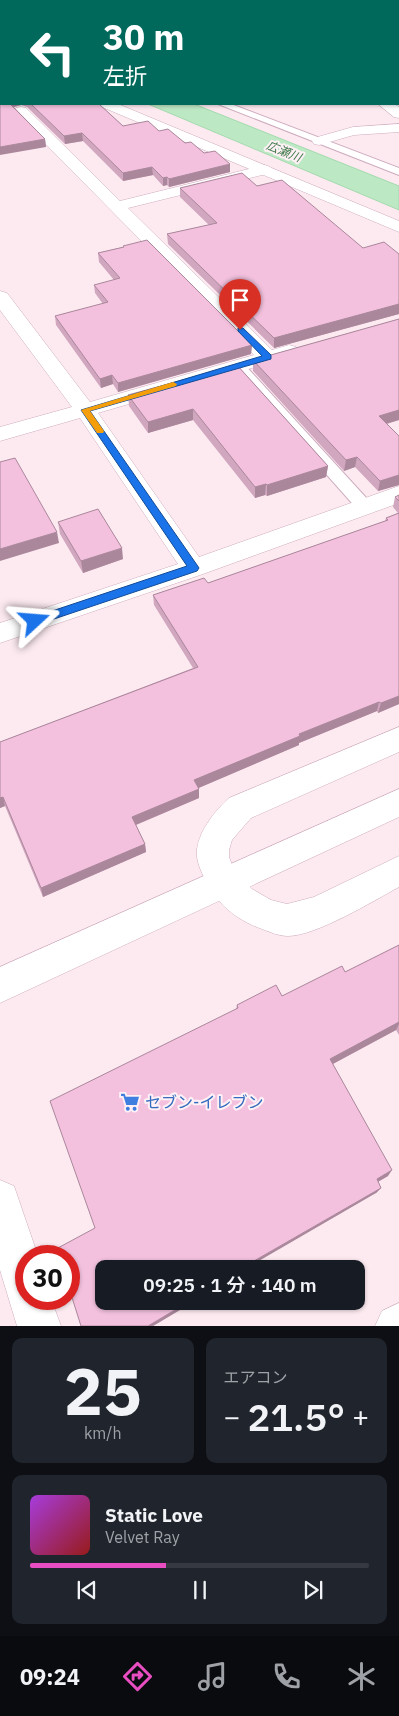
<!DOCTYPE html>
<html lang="ja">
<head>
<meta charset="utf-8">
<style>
  :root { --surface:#171b24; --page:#20242c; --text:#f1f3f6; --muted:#9ea1a6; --line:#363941; --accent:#e94dc2 }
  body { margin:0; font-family:"IBM Plex Sans","Noto Sans JP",sans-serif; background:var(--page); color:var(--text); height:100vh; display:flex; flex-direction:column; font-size:19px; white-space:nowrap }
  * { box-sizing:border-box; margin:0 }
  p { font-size:16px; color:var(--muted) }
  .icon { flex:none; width:28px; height:28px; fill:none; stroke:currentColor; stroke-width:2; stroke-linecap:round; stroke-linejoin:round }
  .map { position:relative; height:1326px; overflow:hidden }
  .sheet { display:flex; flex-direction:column; gap:12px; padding:12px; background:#0d0f14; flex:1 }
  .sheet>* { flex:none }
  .top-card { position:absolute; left:0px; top:0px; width:400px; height:105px; box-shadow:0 1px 4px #0004; background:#00695c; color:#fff; overflow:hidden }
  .speed { position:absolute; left:15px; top:1245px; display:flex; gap:10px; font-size:25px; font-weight:700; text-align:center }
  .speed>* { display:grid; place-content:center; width:65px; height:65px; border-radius:50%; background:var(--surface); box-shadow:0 1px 4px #0004; line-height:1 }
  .speed .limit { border:8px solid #d22; background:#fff; color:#111 }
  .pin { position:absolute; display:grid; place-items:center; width:42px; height:42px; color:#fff; margin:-51px -21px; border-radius:50% 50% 50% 0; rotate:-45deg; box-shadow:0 0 5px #0007 }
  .pin .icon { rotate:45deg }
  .me { position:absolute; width:55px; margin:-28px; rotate:71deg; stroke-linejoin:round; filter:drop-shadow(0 0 4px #0008) }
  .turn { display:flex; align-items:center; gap:18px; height:105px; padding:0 20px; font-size:22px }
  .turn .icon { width:65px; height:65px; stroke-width:2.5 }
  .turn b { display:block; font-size:35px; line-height:42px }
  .big { font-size:38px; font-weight:600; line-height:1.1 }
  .sheet .tile { flex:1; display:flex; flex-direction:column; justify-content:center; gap:8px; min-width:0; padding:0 18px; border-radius:10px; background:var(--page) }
  .sheet .dial { align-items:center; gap:0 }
  .dial b { font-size:65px; line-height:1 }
  .song { display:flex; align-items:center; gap:15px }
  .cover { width:60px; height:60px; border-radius:8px; background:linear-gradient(135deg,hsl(280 70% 55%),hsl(0 70% 35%)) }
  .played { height:5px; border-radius:2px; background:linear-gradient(90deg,var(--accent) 40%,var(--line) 40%) }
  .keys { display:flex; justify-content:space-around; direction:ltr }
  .heat { display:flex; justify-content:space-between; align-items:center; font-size:28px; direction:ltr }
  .sheet .tiles { flex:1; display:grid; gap:12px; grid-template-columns:1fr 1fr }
  .tile:last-child { grid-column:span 2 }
  .trip { position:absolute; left:95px; top:1260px; width:270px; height:50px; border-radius:10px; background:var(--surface); box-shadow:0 1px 4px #0004; font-weight:600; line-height:50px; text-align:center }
  .tab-bar { display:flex; height:80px; justify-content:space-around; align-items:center; background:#090b0e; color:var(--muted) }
  .tab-bar .icon { width:35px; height:35px }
  .tab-bar .selected { color:var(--accent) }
  .tab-bar b { font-size:22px; color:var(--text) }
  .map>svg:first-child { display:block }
  .water { fill:#bde8c4; stroke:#a3daad }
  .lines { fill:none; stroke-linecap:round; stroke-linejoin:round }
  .service-casing { stroke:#ceacbe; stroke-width:2 }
  .minor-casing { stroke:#ceacbe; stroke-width:1 }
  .tertiary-casing { stroke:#ceacbe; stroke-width:1 }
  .service { fill:#fff; fill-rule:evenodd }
  .minor { fill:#fff; fill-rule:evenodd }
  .tertiary { fill:#fff; fill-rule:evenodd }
  .wall { fill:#d1a6bf }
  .shaded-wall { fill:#aa879b }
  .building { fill:#f3c1de; stroke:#aa879b }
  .route { fill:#1a73e8; stroke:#114b97 }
  .slow { fill:#f59e0b }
  .labels { text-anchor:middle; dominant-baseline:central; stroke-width:4; stroke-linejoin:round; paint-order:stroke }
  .far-water-label { font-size:12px; font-style:italic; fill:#3b7746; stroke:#fff1f6 }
  .near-shop-label { font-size:16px; fill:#366cbe; stroke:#fff1f6; text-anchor:start }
</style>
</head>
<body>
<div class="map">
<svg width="399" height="1326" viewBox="0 0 399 1326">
  <rect width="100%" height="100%" fill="#fdeaf1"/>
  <path class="water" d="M148 104H194L399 186V210Z"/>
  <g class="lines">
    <g class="service-casing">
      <path id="service" d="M218 104H231L399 168V175Z
        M238 362 243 363 370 502 372 506 370 510 364 511 358 510 233 369 231 366Z"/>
    </g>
    <g class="minor-casing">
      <path id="minor" d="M26 0H38V1H26Z
        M238 0H251L252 1H239Z
        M0 6 1 7V14H0Z
        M378 104H394L399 107V118L394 117Z
        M21 107 26 108 120 201 265 165 270 167 273 170 270 173 128 208 272 350 289 345 296 347 299 351 296 355 98 413 199 557 399 486V503L203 574 0 643V623L178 564 80 418 0 441V427L72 407 0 310V291L7 293 90 402 254 355 16 114 14 111 16 108Z
        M399 124V132L354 135 319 145 314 144 312 141 314 138 353 127Z
        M399 727V752L251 818 232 840 229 850V857L234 870 252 889 271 900 287 904 314 897 399 856V887C373 901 316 936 288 936 279 936 270 932 262 929 234 919 215 902 203 875 199 867 196 858 197 849 200 829 215 811 229 798Z
        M0 1180 14 1186 38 1256H26V1299H51L61 1326H17L0 1270Z
        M399 1303V1326H375L382 1311Z"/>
    </g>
    <g class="tertiary-casing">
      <path id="tertiary" d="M0 54H1V63H0Z
        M100 104H118L399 221V232L102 107Z
        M399 789V817L0 1003V967Z"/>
    </g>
    <use href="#service" class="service"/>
    <use href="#minor" class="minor"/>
    <use href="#tertiary" class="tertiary"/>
  </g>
  <path class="wall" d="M1 104H99L123 126 159 131 185 143 204 153 230 172 169 187 167 185 163 186 153 175 123 181 83 141 65 144 27 107 21 105 14 107 45 139 46 147Z
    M257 186 363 248 399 254V314L274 348 168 244 167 234 209 225 180 197V188Z
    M123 246 252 345 251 354 118 392 113 384 101 388 56 325 55 316 103 304 95 293 94 285 114 280 99 262 98 253 123 247Z
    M399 319V420L387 424 399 436V485L378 491 355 467 344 471 253 371V360Z
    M237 365 328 466 326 477 267 496 265 495 255 498 193 420 148 433 129 406 128 395Z
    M399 495V704L378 713 377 711 299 743V745L198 788 199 798 136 825 145 844 146 852 43 897 5 806 0 808V742L193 668 154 605 153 595 208 583 385 521 386 518 398 513 393 507 395 497Z
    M58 522 123 559 83 573 60 534Z
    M399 945V1035L396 1030 333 1064 388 1176 378 1182 381 1188 376 1193 104 1301H195L153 1326H81L95 1228 236 1010 237 1005 282 996 345 972Z"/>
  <path class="shaded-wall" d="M12 104H20L21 105 14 107 12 112Z
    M82 133 83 141 65 144 64 136Z
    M45 139 46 147 0 155V147Z
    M230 164V172L169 187V179Z
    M152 167 153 175 123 181V173Z
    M167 177V185L163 186V178Z
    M399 304V314L274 348V338Z
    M252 345 251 354 118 392V383Z
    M112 375 113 384 101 388 100 379Z
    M193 409V420L148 433V422Z
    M399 410V420L378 426 379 416Z
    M357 457 355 467 344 471 346 460Z
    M328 466 326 477 267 496V485Z
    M399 475V485L378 491 380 481Z
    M266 484 265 495 255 498V487Z
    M57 532 59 543 0 561V549Z
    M122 548 123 559 83 573 81 561Z
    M399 696V704L378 713 381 703Z
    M379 702 377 711 299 743V745L194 790V780L299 734Z
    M199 789V798L133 826 132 817Z
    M3 797 5 806 0 808V798Z
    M145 844 146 852 43 897 41 888Z
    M399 1022V1024L396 1030 327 1067 330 1059Z
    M392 1170 388 1176 372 1185 377 1179Z
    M381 1188 376 1193 245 1269H240Z
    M190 1301H195L153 1326H148Z"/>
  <path class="building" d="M0 63 1 64V104H12L11 105 45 139 0 147Z
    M31 104H99L123 126 148 121 159 131 168 129 185 143 191 142 204 153 215 151 230 164 169 179 167 177 163 178 152 167 123 173 82 133 64 136Z
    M242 173 257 186 282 180 363 248 384 242 399 254V304L274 338 167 234 217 223 180 188Z
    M147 240 252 345 118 383 112 375 100 379 55 316 108 302 94 285 120 278 98 253 124 247 123 246Z
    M399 319V410L379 416 399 436V475L380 481 357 457 346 460 253 360Z
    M237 365 328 466 267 485 266 484 255 487 193 409 148 422 128 395Z
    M15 458 57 532 0 549V462Z
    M399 495V501L395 497Z
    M98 509 122 548 81 561 58 522Z
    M399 513V696L381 703 379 702 299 734 300 736 194 780 199 789 132 817 145 844 41 888 3 797 0 798V742L198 667 153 595 204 578 208 583 388 520 386 518Z
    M399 945V1022L330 1059 392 1170 377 1179 381 1188 240 1269H104V1301H190L148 1326H81L69 1288V1256H58L56 1249 95 1228 50 1101 238 1008 237 1005 276 985 282 996 342 966 345 972Z"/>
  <path class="route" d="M238 328H243L271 355V359L90 411 197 565 199 568 197 571 39 624H31L30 621 31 618 187 566 81 410 262 356 238 331Z"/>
  <path class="slow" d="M173 382 177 384 176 386 90 411 104 431 103 433H97L81 410Z"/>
  <defs>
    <g id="supermarket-bare" transform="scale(1.5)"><path d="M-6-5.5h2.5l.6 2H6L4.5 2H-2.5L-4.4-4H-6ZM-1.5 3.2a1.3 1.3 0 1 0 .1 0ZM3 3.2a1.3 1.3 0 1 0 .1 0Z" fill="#3f7fe0" stroke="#fff1f6" stroke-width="2.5" paint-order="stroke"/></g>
  </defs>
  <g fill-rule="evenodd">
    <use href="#supermarket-bare" x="130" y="1102"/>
  </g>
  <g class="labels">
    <g class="far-water-label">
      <text transform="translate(284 151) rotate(22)">広瀬川</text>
    </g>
    <g class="near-shop-label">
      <text x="145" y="1102">セブン-イレブン</text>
    </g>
  </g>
</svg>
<div class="speed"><div class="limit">30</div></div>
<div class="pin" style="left:240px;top:330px;background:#d93025"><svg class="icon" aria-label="arrive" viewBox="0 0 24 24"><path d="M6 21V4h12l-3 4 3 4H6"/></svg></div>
<svg class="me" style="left:35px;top:621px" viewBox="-20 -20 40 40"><path d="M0-17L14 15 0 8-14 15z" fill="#1a73e8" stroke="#fff" stroke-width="4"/></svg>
<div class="trip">09:25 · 1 分 · 140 m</div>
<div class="top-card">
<div class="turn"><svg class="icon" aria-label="left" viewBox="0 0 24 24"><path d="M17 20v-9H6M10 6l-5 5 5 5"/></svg><div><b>30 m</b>左折</div></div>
</div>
</div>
<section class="sheet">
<div class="tiles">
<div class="tile dial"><b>25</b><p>km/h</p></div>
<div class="tile"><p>エアコン</p>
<div class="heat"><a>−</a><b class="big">21.5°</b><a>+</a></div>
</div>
<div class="tile">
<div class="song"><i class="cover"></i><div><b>Static Love</b><p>Velvet Ray</p></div></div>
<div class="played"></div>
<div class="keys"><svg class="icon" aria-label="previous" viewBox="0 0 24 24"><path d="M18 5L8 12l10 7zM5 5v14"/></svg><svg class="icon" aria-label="pause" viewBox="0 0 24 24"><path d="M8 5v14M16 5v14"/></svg><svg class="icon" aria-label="next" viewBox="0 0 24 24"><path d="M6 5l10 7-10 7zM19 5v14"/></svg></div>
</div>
</div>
</section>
<nav class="tab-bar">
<b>09:24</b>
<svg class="icon selected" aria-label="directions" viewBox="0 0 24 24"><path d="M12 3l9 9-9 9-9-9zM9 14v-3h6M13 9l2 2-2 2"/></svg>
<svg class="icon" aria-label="music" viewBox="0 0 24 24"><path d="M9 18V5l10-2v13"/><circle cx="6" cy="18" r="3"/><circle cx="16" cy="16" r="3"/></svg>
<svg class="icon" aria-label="phone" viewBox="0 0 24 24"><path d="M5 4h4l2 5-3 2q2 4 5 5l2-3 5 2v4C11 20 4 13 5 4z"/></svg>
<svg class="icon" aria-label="climate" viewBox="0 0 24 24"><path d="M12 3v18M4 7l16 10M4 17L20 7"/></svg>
</nav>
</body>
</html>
